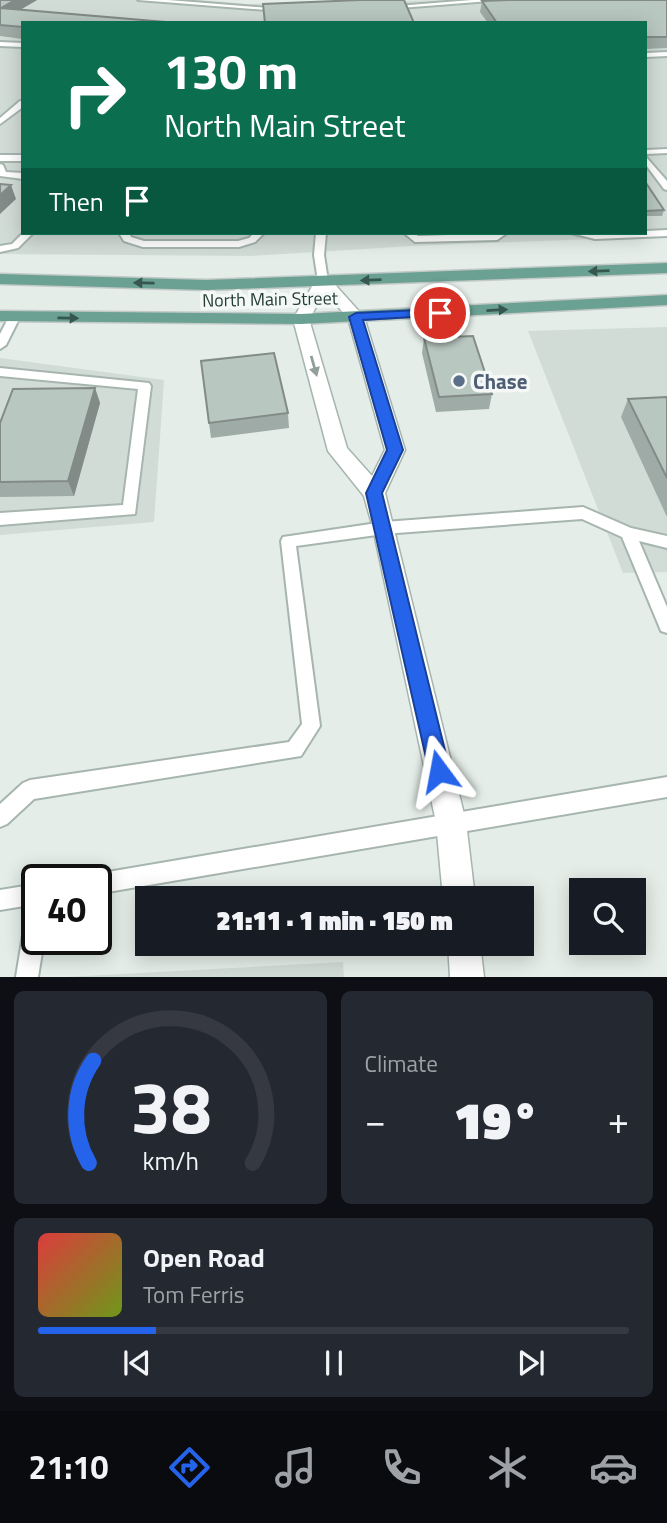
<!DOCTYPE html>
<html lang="en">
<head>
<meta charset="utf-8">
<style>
  :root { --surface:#171b24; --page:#242831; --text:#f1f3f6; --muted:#9ea1a6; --line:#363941; --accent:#2563eb }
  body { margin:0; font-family:"Titillium Web",sans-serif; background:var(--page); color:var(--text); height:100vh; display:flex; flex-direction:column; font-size:26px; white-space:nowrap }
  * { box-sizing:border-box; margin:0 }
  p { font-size:23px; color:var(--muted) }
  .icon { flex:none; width:38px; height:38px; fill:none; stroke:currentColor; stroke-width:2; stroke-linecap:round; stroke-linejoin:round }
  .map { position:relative; height:977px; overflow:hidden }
  .drawer { display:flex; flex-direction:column; gap:14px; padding:14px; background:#0d0f14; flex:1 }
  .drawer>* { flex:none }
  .guide { position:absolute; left:21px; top:21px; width:626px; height:214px; border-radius:0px; box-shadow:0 4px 18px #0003; background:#0b6e4f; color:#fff; overflow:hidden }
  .fabs { position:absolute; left:569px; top:878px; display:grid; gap:14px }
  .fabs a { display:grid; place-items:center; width:77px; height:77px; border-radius:0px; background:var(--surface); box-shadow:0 4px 18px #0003; font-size:35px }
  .speed { position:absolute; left:21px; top:864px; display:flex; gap:14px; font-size:35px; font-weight:700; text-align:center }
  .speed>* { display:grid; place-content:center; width:91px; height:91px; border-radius:50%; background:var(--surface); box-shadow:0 4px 18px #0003; line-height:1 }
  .speed .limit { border:4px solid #111; border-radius:10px; background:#fff; color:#111 }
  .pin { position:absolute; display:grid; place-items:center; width:60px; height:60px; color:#fff; margin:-30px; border:4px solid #fff; border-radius:50%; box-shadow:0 2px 7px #0007 }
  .me { position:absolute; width:77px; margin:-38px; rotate:347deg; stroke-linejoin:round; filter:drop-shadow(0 0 5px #0008) }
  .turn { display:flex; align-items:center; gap:24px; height:147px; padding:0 28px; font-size:32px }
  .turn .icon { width:91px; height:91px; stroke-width:2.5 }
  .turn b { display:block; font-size:49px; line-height:60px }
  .then { display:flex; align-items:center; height:66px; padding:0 28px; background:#0003; gap:14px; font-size:26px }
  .big { font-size:52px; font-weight:800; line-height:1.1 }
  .drawer .card { flex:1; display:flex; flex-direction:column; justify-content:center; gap:10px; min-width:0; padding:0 24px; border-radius:10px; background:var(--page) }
  .drawer .dial { align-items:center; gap:0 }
  .dial svg { height:182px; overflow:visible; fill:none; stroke:var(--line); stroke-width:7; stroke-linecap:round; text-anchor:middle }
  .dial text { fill:var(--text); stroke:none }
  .song { display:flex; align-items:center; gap:21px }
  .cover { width:84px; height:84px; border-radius:10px; background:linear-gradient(135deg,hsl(0 70% 55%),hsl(80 70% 35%)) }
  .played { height:7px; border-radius:4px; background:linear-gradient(90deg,var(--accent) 20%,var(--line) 20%) }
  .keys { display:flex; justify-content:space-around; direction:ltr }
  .heat { display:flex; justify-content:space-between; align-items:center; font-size:38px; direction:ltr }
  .drawer .tiles { flex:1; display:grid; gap:14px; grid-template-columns:1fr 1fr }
  .card:last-child { grid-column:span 2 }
  .trip { position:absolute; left:135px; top:886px; width:399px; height:70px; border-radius:0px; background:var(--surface); box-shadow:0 4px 18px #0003; font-weight:800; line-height:70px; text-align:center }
  .dock { display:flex; height:112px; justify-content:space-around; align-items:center; background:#090b0e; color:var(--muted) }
  .dock .icon { width:49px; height:49px }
  .dock .selected { color:var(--accent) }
  .dock b { font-size:32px; color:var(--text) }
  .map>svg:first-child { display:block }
  .built { fill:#d2dcd7; fill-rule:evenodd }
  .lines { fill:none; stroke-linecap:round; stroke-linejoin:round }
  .service-casing { stroke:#a7b5af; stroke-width:4 }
  .tertiary-casing { stroke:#a7b5af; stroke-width:3 }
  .primary-casing { stroke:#c2c9c7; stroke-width:3 }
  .service { fill:#fff; fill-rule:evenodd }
  .tertiary { fill:#fff; fill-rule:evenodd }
  .primary { fill:#6aa192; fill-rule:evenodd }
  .wall { fill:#9faba6 }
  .shaded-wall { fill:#828b87 }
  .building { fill:#b9c7c1; stroke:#828b87; stroke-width:2 }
  .oneway { fill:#36574d }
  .oneway2 { fill:#929e9a }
  .route { fill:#2563eb; stroke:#184099; stroke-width:2 }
  .service-dot { fill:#5c6f8a; stroke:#f4f9f7; stroke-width:2.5 }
  .labels { text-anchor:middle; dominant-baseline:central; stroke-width:7; stroke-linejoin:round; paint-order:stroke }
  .far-street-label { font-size:18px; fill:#243e36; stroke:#f4f9f7 }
  .service-label { font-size:21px; font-weight:bold; fill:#4e5e75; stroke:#f4f9f7; text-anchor:start }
</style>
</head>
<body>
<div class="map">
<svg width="667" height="977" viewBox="0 0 667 977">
  <rect width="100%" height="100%" fill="#e4ede8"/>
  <path class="built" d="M0 0H201L247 4 445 0H667V236L412 246 250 256 0 254ZM23 23H646V233H23Z
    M667 327V572L623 573 528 331Z
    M0 358 164 380 154 522 0 535Z
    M343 962 344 977H66Z"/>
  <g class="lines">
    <g class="service-casing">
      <path id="service" d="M138 0H168L282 9 279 11Z
        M472 0H503L387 9 384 7Z
        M0 42 23 43V47L0 46Z
        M667 52V56L646 57V53Z
        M20 101H23V107L0 124V118Z
        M667 149V153L646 154V150Z
        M0 155H23V161H0Z
        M646 157 667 181V190L664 189 646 165Z
        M0 164 3 165 6 172 23 173V179L0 176Z
        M667 230V236L595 239 571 233H646V231Z
        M23 233H33L18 248 0 252V246L12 244Z
        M119 233H129L131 237 144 241H238L249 238 254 233H264L255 242 239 247H143L124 241Z
        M316 233H326L324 255 328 281 323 284 318 281 314 255Z
        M404 233H414L418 236 507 233 497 240 415 242Z
        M14 314 20 317 6 345 0 349V334L10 315Z
        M0 368 149 383 151 386 135 514 0 525V513L123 505 138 389 0 376Z
        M583 507 631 528 667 536V548L639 541 667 607V633L661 631 659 626 622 537 582 519 384 534 296 546 320 726 301 756 34 799 7 824 0 827V804L23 783 30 780 289 742 302 724 281 541 283 537 384 522Z
        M667 777V797L96 894V880H87L89 877 96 874Z
        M37 884V904L0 910V890Z
        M37 905V940H44L38 977H16L26 916 29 908Z"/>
    </g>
    <g class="tertiary-casing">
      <path id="tertiary" d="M323 276 329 278 364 317 405 450 385 493 466 822 475 898H443L436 822 373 528 364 496 328 451 293 319 317 278ZM325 292 348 318 385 450 372 476 347 448 309 319Z
        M448 943H480L484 977H450Z"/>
    </g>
    <g class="primary-casing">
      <path id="primary" d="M667 263V273L206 290 0 284V274L206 280Z
        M667 295V305L301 324 0 321V311L301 314Z"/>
    </g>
    <use href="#service" class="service"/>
    <use href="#tertiary" class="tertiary"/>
    <use href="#primary" class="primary"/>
  </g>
  <path class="wall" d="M0 0H37L21 9 23 23V39L0 36Z
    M667 0V48L646 49V23H488L480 12 482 1Z
    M646 183 664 210 662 216H646Z
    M415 233H467L415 234Z
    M424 338 492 394 489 409 436 412 422 353Z
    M95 388 100 403 74 496 0 497V423Z
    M667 397V517L621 417 628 399Z
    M288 413 289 428 211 438 209 423Z"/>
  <path class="shaded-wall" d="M15 0H37L5 19 1 8Z
    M11 185 16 199 0 214V195Z
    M95 388 100 403 74 496 68 481Z"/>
  <path class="building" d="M0 0H15L1 8 178 23H23V27L0 25Z
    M360 0H404L414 23H265L263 4Z
    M509 0H667V37H646V23H497L482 1Z
    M646 183 664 210 646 211Z
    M0 184 11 185 0 195Z
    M473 336 492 394 439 397 424 338Z
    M274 353 288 413 209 423 201 361Z
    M95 388 68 481 0 482V423L13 389Z
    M667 397V478L628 399Z"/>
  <defs><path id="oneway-solid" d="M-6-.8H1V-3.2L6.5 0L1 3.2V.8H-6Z" transform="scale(1.75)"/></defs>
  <g class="oneway">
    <use href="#oneway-solid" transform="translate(599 271) rotate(178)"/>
    <use href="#oneway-solid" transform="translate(371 280) rotate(178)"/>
    <use href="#oneway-solid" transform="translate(144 283) rotate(-179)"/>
    <use href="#oneway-solid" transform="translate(497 310) rotate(-3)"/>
    <use href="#oneway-solid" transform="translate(68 318) rotate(1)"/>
  </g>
  <use class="oneway2" href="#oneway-solid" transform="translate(314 366) rotate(74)"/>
  <path class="route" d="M440 309 447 313 445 315 363 320 403 450 382 493 450 771 447 779 439 782 432 779 429 771 366 493 387 450 349 317 356 313Z"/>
  <circle class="service-dot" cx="459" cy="381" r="7"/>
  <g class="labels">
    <g class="far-street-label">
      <text transform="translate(270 299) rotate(-1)">North Main Street</text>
    </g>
    <g class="service-label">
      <text x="473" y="381">Chase</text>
    </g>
  </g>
</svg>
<div class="fabs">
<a><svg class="icon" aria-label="search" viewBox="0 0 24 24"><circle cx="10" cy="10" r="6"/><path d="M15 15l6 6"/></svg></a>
</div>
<div class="speed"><div class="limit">40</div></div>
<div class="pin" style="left:440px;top:313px;background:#d93025"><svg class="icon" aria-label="arrive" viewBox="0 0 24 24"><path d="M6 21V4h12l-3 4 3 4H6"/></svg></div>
<svg class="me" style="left:439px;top:771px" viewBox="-20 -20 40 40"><path d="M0-17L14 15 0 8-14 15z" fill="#2563eb" stroke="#fff" stroke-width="4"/></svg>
<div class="trip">21:11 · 1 min · 150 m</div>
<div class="guide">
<div class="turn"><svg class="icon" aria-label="right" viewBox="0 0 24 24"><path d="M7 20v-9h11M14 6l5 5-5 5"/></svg><div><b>130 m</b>North Main Street</div></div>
<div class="then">Then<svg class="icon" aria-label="arrive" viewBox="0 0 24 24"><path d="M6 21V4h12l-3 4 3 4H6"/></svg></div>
</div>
</div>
<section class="drawer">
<div class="tiles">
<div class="card dial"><svg viewBox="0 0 100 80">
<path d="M14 69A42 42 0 1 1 86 69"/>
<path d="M14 69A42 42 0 0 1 16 24" stroke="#2563eb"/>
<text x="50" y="56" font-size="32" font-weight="700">38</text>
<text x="50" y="72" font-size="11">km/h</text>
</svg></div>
<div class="card"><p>Climate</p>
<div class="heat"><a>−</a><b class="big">19°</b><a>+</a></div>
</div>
<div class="card">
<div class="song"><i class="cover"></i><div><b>Open Road</b><p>Tom Ferris</p></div></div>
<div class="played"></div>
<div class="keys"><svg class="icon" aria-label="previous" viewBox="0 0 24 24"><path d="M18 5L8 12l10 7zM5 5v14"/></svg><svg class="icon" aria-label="pause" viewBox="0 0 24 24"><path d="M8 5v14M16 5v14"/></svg><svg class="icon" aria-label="next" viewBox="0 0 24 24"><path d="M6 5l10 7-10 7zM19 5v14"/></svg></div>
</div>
</div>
</section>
<nav class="dock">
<b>21:10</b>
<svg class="icon selected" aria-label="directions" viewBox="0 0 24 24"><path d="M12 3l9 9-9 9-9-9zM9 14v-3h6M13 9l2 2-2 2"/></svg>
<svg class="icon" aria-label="music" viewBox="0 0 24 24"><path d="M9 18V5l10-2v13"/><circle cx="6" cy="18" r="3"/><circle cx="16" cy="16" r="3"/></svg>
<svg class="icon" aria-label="phone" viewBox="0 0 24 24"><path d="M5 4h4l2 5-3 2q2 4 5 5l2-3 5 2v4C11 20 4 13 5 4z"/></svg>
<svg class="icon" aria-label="climate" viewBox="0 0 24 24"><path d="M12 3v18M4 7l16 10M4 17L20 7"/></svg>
<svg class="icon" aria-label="car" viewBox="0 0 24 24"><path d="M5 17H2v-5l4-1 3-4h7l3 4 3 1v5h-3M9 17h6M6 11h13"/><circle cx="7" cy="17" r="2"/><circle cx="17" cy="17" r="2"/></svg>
</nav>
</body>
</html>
